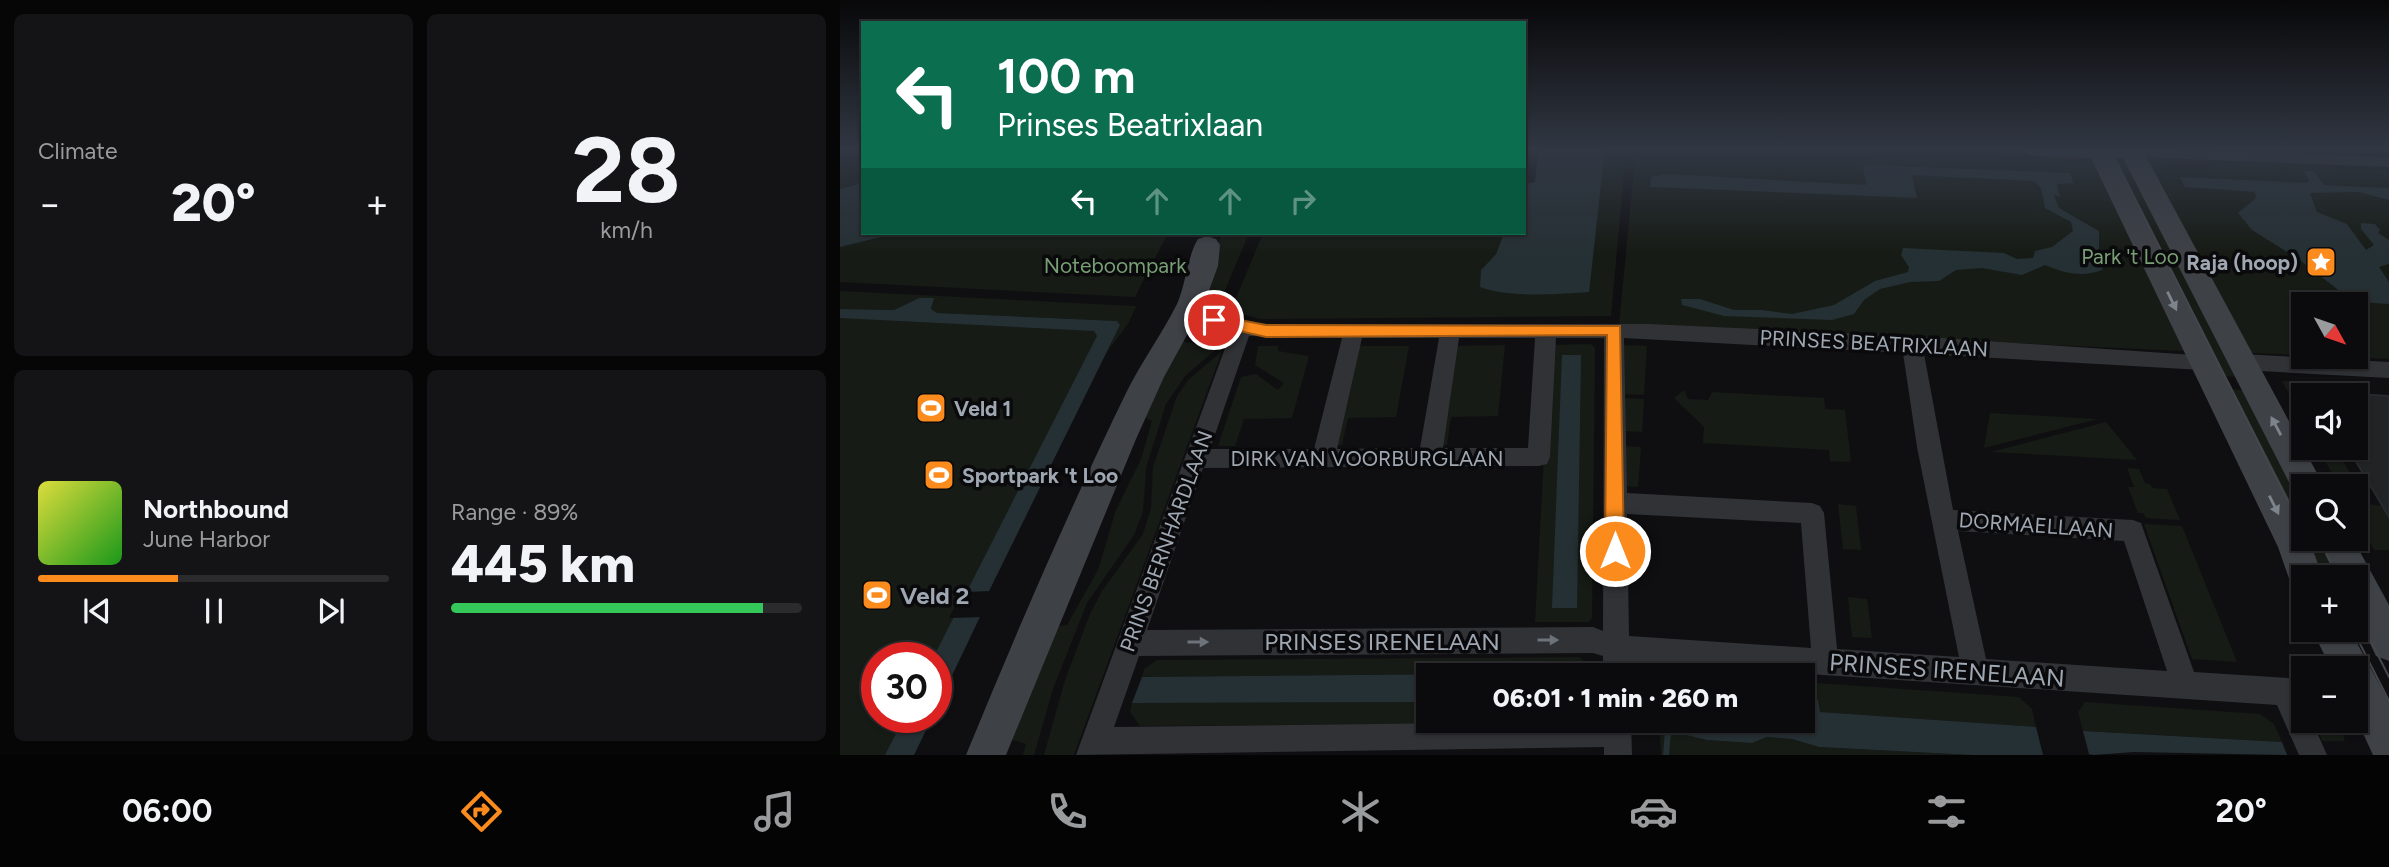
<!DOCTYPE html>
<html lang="en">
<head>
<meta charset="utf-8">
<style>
  :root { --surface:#0b0b0d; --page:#141416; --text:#f1f3f6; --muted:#9a9b9d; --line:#2b2b2e; --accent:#fb8b1d }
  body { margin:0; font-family:Figtree,sans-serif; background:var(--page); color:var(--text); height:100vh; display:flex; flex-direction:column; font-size:26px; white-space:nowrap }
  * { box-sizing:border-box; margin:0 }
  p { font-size:23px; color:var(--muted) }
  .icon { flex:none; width:38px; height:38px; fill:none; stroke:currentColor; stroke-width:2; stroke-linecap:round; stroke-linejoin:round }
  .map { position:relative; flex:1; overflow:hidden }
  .sheet { display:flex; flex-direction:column; gap:14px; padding:14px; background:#060607; width:840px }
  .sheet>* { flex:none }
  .banner { position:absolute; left:21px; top:21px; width:665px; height:214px; border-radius:0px; box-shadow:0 2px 5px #0004,0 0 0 2px var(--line); background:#0b6e4f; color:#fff; overflow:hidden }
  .needle { width:46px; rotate:130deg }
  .buttons { position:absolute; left:1451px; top:292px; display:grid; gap:14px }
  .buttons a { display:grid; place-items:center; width:77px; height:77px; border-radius:0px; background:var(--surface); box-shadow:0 2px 5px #0004,0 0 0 2px var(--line); font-size:35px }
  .speed { position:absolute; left:21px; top:642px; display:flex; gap:14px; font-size:35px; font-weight:700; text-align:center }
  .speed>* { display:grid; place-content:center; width:91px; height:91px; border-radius:50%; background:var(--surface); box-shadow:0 2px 5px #0004,0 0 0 2px var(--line); line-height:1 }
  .speed .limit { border:10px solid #d22; background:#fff; color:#111 }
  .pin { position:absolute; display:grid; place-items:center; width:60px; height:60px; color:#fff; margin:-30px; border:4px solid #fff; border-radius:50%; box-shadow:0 2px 7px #0007 }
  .me { position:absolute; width:77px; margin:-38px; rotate:0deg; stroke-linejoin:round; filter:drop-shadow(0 0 5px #0008) }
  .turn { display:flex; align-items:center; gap:24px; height:147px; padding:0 21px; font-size:32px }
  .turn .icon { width:91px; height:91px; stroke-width:2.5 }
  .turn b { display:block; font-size:49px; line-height:60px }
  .lanes { display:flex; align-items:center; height:66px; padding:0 21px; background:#0003; justify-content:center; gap:35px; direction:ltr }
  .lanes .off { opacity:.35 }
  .big { font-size:52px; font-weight:800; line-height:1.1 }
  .sheet .card { flex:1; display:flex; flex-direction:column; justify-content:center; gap:10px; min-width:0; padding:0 24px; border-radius:10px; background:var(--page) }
  .sheet .dial { align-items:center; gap:0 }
  .dial b { font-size:91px; line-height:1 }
  .song { display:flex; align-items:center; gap:21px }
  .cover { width:84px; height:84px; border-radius:10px; background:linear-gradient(135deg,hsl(60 70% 55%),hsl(120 70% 35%)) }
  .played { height:7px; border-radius:4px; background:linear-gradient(90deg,var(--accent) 40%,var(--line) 40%) }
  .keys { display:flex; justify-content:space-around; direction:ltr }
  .heat { display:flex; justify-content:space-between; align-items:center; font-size:38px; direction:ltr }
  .charge { height:10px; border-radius:5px; background:linear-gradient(90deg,#34c759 89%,var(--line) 0) }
  .sheet .tiles { flex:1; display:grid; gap:14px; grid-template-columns:repeat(2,1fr) }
  .trip { position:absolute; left:576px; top:663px; width:399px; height:70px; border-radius:0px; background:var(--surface); box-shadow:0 2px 5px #0004,0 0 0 2px var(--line); font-weight:800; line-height:70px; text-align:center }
  .tabs { display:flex; height:112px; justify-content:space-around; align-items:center; background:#040405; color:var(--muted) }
  .tabs .icon { width:49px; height:49px }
  .tabs .active { color:var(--accent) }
  .tabs b { font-size:32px; color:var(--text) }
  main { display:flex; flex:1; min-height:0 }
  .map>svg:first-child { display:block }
  .green { fill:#161b15 }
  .water { fill:#253034 }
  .pier { fill:#0f0f11 }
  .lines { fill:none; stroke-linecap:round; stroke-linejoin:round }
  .stream { stroke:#253034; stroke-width:6 }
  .building { fill:#222325; stroke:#292a2d; stroke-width:2 }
  .street { fill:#303236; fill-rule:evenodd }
  .secondary { fill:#3e4146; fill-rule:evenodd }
  .tram { stroke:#43464b; stroke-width:2 }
  .oneway { fill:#7d848c }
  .oneway2 { fill:#6d737a }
  .route { fill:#fb8b1d; stroke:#a35a13; stroke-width:2 }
  .labels { text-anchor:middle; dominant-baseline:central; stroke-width:7; stroke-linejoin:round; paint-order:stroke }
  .park-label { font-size:21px; fill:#799f75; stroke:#0a0a0c }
  .poi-label { font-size:21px; font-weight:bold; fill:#9fa8b2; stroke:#0a0a0c; text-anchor:start }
  .street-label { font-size:21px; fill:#9fa8b2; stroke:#0a0a0c }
  .near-poi-label { font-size:24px; font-weight:bold; fill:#9fa8b2; stroke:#0a0a0c; text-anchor:start }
  .near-street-label { font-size:24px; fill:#9fa8b2; stroke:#0a0a0c }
</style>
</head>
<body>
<main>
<section class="sheet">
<div class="tiles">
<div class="card"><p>Climate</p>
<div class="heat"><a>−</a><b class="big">20°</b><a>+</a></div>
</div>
<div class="card dial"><b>28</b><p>km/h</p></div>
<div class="card">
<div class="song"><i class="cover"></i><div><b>Northbound</b><p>June Harbor</p></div></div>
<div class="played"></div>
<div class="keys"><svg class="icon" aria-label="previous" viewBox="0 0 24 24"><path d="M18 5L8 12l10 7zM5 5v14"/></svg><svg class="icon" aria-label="pause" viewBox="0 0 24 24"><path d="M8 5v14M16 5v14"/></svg><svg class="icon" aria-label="next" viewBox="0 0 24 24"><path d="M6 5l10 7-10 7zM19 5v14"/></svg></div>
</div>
<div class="card"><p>Range · 89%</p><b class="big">445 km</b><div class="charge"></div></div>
</div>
</section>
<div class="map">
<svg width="1549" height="755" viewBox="0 0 1549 755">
  <rect width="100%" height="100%" fill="#0f0f11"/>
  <path class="green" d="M0 149H23V233H328L295 297 0 282Z
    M765 149 786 152 771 316 420 319 399 313 396 298 423 233H664L656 254 641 270 670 291 748 292Z
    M796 149H983L1242 164 1317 161 1320 164 1322 161 1370 163 1320 165 1323 168C1342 169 1363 172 1381 163L1549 170V359L1504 357H1516V304H1463V355L1389 352 1401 377 1379 376 1367 352 779 325Z
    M382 233H409L378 307 369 309 362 304 373 256Z
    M0 291 295 306 296 307 288 324 267 352 280 325 277 321 96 313 91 309 93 298H79L54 310 0 309Z
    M0 314 272 325 96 658H37V718H79L60 755H0Z
    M337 341 379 347 346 375 326 404 306 468 303 512 294 535 247 603 213 689 194 755H183L186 744 167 738 213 627 227 625 258 570 276 510 301 459 312 421 302 416Z
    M751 344 755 348 752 618 749 622H695L710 345Z
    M665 345 658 416 611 417 607 445H597L611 346Z
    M784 345 807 346 804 395 784 394Z
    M418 346H438V351L469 356 452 418 404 419 395 446H378L401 377 416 374 438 390 444 383 415 365Z
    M514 346H569L556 417 508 418 502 445H491Z
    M382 351 234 755H204L225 680 250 614 262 591 303 534 311 508 313 467 337 396 348 380Z
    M1442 381 1485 383 1490 391 1464 390 1466 395 1463 396V420Z
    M1389 389 1405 390 1463 490V539H1489L1509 577H1473Z
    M844 390 848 399 868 400 872 392 984 398 985 409 1005 410 1011 462 990 461 989 450 863 443 864 427 834 398Z
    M783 398 804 399 802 432 784 431Z
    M1150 413 1258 419 1144 448Z
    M1266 422 1297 460 1151 452Z
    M785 446 801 447 798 487 786 486Z
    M1478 448H1496L1527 504 1543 506 1549 515V550H1534L1516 516V486H1499Z
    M1287 468 1299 469 1305 483 1310 484 1313 488 1327 489 1340 520 1306 518 1303 513H1298L1288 487H1294Z
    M998 504 1016 506 1021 550 1003 549Z
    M1304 524 1342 526 1397 662 1352 659Z
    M1008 597 1027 599 1032 638 1012 637Z
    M739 657 751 666 752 673 302 677 304 669 317 660Z
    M962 682 1179 697 1192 709 1196 727 979 712 978 700 963 699Z
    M588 702V721L741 723 300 726 290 712 292 703Z
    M1245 702 1420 714 1434 724 1442 742 1243 731 1238 712Z
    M1498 721 1505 741H1482L1475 721Z
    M816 728 867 740 912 743 927 737 952 739 979 747 1132 755H821L820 735 816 734Z"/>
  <path class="water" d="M698 149H765L749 292C718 294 669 298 640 287L641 270 656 254 664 233H684V184L695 182Z
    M1023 165 1230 173 1234 183 1217 184 1220 197 1214 195 1219 208 1259 231V250L1265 263 1262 270C1243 278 1223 273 1205 265L1182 275 1142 268 1116 270 1099 281 1070 282 1040 289 1024 300 1014 314 992 320 884 316 842 305 841 299H860L894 310H922L952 314 994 305 1035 281 1068 272 1069 267 1061 255 1063 248 1164 253 1177 259 1193 258 1195 251 1212 247 1233 231 1231 222 1205 208 1201 189 1195 181 1072 175 1077 198 810 187 811 177 827 174 1026 185Z
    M1464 171H1474L1484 185 1549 188V200L1518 192 1470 193 1477 212 1507 224 1526 250 1534 245 1521 229V223L1535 224 1540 230 1538 233 1549 240V264L1539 267 1549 282V304L1518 302 1506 296 1457 258 1412 230 1398 213 1416 198 1415 192 1345 187 1340 177 1467 183 1469 180Z
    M23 183V233H57L0 247V189Z
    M79 298H94L91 309 97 313 277 321 280 325 150 589 139 619 96 709V658H93L257 336 254 331 0 318V309L54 310Z
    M722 355H741L737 608H712Z
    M752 673 751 676H588V702L292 703 302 677Z
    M963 699 978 700 980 712 1196 727 1203 755H1132L979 747 952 739 927 737 912 743 867 740 816 728 815 721H962Z
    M64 718H92L74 755H45Z
    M1243 731 1442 742 1447 755 1294 752 1253 755 1249 754Z"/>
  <path class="pier" d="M153 591 144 617 109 618 122 592Z"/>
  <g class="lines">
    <path class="stream" d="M826 755 828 732"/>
  </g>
  <path class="building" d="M1516 394 1549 396V517L1508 448H1516Z"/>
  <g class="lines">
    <path class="street" d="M1286 149 1549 157V167L1292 157 1286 156Z
      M348 305 402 321 426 324H808L1072 336 1369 356 1372 362 1369 368 1362 370 1084 354 1113 510 1293 520 1301 523 1354 672 1463 679V721H1472L1487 755H1459L1437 705 789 662V676H763V656L753 653 299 656 274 727 791 721 792 755H764V747L236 755 391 332 341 317 338 312 341 307ZM409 336 502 338 474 449H370ZM522 338H599L580 448 497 449ZM619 338H695L688 448H603ZM716 338H764L763 631 753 627 307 630 363 468 699 466 707 464 710 457ZM784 338 1063 353 1077 447 1119 657 997 649 984 513 980 506 972 503 787 493ZM787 514 961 523 971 648 789 636ZM1118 531 1284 541 1327 671 1146 659Z
      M1402 354 1549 362V378L1402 370 1395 368 1392 362 1395 356Z"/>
    <path class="secondary" d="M1183 149H1302L1484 486H1463V498L1456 496 1283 158 1275 159 1463 527V539H1469L1483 578H1463V594L1453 590 1438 547 1251 158 1195 156 1187 154Z
      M367 236 376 239 380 245 378 266 364 304 324 377 296 439 166 755H126C176 633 229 510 287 391 302 361 322 334 337 304 346 284 348 254 358 239Z
      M1478 539H1513L1549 605V661L1536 656 1516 614V578H1497Z
      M1472 630H1510L1549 702V755H1533L1516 718V668H1491Z"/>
    <path class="tram" d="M1270 149 1463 531
      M1479 539 1498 578
      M1516 612 1549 677
      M1513 630 1549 701"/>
  </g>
  <defs><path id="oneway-solid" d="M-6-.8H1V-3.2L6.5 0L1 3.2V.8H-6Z" transform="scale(1.75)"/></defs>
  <g class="oneway">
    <use href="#oneway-solid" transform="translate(1332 301) rotate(64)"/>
    <use href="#oneway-solid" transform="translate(1436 426) rotate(-118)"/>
    <use href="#oneway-solid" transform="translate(1434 505) rotate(63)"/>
  </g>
  <g class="oneway2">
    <use href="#oneway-solid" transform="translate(708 640)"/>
    <use href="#oneway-solid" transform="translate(358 642)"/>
  </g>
  <linearGradient id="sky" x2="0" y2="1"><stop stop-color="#080809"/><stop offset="0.59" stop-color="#313743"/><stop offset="1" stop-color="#313743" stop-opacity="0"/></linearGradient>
  <rect width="1549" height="254" fill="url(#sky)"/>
  <path class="route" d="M374 315 426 325 780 326 784 551 781 557H768L765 551 767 335 426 337 369 324 367 320Z"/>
  <defs>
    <g id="sight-square" transform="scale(1.575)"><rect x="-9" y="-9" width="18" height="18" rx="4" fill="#fb8b1d" stroke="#0a0a0c"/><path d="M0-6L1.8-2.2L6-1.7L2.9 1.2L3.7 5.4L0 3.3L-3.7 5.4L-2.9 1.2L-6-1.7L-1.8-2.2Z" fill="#fff"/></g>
    <g id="stadium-square" transform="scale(1.575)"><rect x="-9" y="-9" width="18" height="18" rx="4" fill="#fb8b1d" stroke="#0a0a0c"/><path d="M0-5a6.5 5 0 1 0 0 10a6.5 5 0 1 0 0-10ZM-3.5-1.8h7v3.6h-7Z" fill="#fff"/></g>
  </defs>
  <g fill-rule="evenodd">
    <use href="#sight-square" x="1481" y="262"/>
    <use href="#stadium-square" x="91" y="408"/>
    <use href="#stadium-square" x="99" y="475"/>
    <use href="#stadium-square" x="37" y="595"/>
  </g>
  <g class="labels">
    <g class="park-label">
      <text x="1290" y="256">Park 't Loo</text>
      <text x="275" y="265">Noteboompark</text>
    </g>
    <g class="poi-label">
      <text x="1458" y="262" text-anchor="end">Raja (hoop)</text>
      <text x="114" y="408">Veld 1</text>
      <text x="122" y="475">Sportpark 't Loo</text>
    </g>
    <g class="street-label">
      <text transform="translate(1034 343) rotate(3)">PRINSES BEATRIXLAAN</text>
      <text x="527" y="458">DIRK VAN VOORBURGLAAN</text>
      <text transform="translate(1196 525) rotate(4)">DORMAELLAAN</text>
      <text transform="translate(326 541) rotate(-70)">PRINS BERNHARDLAAN</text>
    </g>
    <g class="near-poi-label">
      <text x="60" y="595">Veld 2</text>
    </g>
    <g class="near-street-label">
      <text x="542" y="641">PRINSES IRENELAAN</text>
      <text transform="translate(1107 670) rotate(4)">PRINSES IRENELAAN</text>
    </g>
  </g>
</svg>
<div class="buttons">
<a><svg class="needle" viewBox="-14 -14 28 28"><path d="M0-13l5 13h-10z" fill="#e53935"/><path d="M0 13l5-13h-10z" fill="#9a9b9d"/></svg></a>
<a><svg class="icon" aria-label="sound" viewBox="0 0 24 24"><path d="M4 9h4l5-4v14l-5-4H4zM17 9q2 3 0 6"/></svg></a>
<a><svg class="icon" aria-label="search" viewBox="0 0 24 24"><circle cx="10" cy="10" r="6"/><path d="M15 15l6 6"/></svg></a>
<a>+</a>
<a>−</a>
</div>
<div class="speed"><div class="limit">30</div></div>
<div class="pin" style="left:374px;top:320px;background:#d93025"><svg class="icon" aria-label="arrive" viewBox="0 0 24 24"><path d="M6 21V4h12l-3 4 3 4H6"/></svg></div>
<svg class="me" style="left:775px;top:551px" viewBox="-20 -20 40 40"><circle r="17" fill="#fb8b1d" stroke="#fff" stroke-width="3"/><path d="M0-11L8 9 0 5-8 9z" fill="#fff"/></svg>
<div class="trip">06:01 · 1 min · 260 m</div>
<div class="banner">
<div class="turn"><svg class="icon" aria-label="left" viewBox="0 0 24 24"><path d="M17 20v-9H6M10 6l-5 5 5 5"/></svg><div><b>100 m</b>Prinses Beatrixlaan</div></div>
<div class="lanes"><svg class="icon" aria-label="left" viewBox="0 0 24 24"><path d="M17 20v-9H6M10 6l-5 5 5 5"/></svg><svg class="icon off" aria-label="ahead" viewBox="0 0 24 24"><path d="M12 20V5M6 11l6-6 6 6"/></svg><svg class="icon off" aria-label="ahead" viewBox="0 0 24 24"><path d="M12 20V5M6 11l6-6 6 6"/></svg><svg class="icon off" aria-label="right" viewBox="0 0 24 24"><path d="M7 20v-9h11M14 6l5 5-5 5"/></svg></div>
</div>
</div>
</main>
<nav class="tabs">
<b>06:00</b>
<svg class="icon active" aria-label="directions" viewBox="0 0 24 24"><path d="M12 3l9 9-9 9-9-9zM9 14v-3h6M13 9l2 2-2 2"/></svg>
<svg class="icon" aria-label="music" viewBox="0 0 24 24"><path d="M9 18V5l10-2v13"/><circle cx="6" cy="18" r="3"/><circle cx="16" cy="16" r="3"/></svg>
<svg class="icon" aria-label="phone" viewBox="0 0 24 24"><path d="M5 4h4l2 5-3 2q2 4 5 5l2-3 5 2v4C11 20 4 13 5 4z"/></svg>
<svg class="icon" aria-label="climate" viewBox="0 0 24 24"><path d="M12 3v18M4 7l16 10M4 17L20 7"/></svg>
<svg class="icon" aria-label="car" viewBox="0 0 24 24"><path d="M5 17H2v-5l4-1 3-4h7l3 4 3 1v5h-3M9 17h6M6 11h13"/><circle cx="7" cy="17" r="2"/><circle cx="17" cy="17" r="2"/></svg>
<svg class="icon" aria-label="filters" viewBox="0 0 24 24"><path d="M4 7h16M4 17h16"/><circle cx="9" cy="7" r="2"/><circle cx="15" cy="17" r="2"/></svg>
<b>20°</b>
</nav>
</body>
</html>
